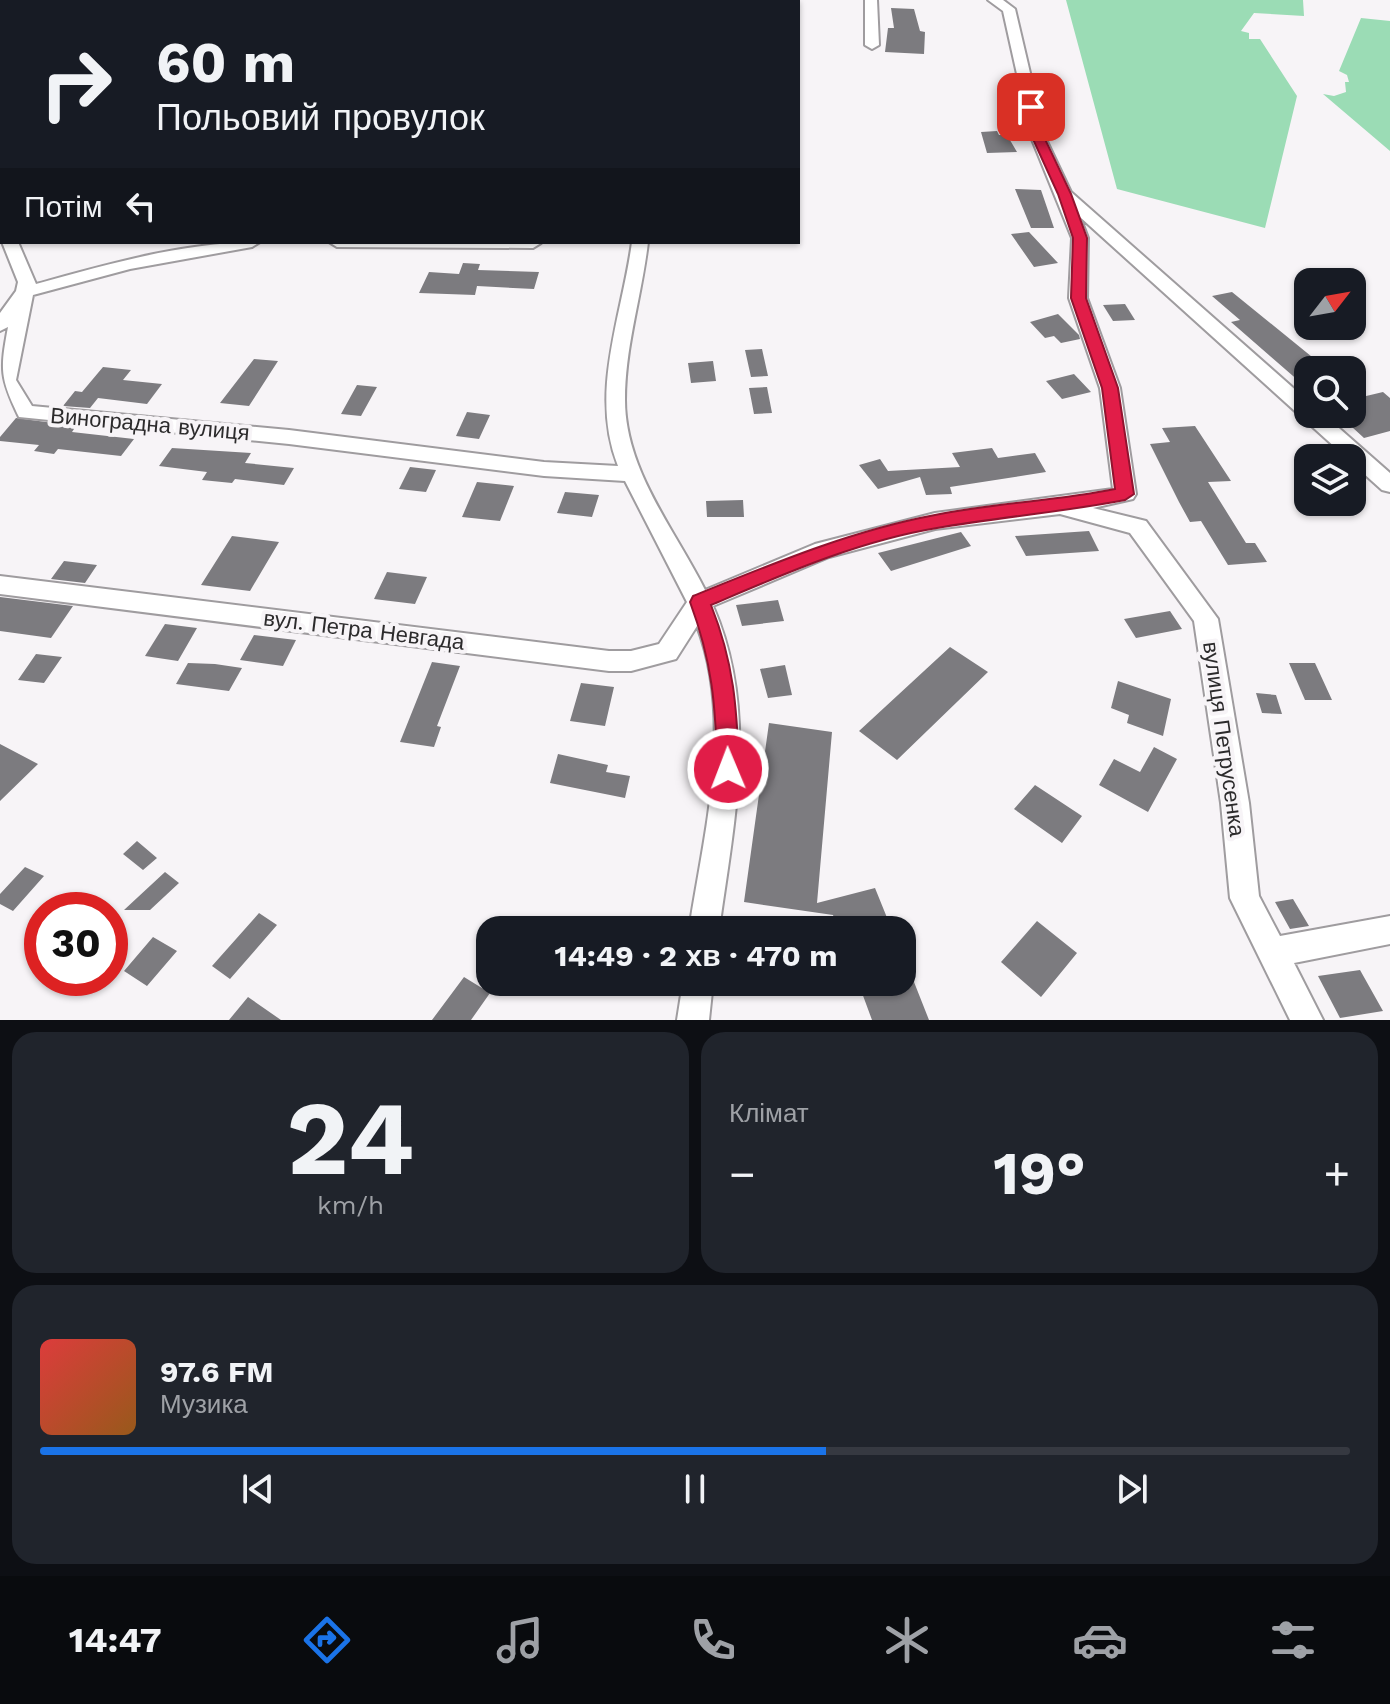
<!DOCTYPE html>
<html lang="uk">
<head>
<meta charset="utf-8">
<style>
  :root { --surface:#171b24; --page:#20242c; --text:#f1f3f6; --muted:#9ea1a6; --line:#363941; --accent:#1a73e8 }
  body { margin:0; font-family:"Work Sans",sans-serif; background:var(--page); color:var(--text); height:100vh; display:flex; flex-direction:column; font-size:30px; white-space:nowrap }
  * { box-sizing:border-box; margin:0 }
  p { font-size:26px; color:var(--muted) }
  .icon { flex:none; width:44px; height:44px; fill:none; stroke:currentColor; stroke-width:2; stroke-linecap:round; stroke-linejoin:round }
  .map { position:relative; height:1020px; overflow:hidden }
  .drawer { display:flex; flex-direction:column; gap:12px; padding:12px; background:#0d0f14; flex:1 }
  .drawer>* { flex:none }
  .top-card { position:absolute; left:0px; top:0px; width:800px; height:244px; box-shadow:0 2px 6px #0004; background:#171b24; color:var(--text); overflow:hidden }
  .needle { width:52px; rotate:59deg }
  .controls { position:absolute; left:1294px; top:268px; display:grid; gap:16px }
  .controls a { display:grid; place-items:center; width:72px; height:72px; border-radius:16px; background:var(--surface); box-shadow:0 2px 6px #0004; font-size:40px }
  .speed { position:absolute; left:24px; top:892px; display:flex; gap:16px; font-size:40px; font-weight:700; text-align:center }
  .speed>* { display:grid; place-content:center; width:104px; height:104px; border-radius:50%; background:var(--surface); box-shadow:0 2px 6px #0004; line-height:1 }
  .speed .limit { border:12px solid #d22; background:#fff; color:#111 }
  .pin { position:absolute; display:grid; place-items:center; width:68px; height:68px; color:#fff; margin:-34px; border-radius:16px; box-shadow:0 4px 12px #0006 }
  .me { position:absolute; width:88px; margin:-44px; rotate:359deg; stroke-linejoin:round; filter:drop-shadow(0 0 6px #0008) }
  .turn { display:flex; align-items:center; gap:28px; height:168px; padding:0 24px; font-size:36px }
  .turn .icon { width:104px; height:104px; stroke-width:2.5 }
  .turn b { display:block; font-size:56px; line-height:68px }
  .then { display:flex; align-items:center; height:76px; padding:0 24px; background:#0003; gap:16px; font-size:30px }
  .big { font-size:60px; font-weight:700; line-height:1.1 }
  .drawer .card { flex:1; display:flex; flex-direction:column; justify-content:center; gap:12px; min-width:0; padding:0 28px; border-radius:24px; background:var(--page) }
  .drawer .dial { align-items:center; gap:0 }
  .dial b { font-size:104px; line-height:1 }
  .song { display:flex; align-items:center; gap:24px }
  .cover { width:96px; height:96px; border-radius:12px; background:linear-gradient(135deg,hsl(0 70% 55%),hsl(30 70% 35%)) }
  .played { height:8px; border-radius:4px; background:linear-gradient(90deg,var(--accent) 60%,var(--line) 60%) }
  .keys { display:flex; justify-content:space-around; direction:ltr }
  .heat { display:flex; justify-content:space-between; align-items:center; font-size:44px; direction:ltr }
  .drawer .tiles { flex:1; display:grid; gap:12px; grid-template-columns:1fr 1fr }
  .card:last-child { grid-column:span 2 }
  .trip { position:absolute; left:476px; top:916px; width:440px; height:80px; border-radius:24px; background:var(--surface); box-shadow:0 2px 6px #0004; font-weight:700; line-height:80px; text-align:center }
  .dock { display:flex; height:128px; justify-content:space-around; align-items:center; background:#090b0e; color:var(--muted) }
  .dock .icon { width:56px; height:56px }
  .dock .on { color:var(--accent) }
  .dock b { font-size:36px; color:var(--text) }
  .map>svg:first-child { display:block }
  .green { fill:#9bdcb5 }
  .building { fill:#7c7b7f }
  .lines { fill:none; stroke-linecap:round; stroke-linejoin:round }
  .street-casing { stroke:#9f9c9f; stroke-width:4 }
  .street { fill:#fff; fill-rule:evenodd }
  .route { fill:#e11d48; stroke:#92132f; stroke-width:2 }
  .labels { text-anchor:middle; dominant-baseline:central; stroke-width:8; stroke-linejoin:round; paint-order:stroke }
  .street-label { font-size:22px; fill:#2c2b2c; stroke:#f7f4f7 }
</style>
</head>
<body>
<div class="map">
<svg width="1390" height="1020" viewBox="0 0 1390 1020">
  <rect width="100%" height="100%" fill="#f7f4f7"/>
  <path class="green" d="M1066 0H1303L1304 16 1254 13 1241 31 1249 33V39H1260L1297 96 1265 228 1117 189Z
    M1361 18 1390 21V151L1323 94 1334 96 1346 92 1345 82H1349L1347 75 1339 71Z"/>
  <path class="building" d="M891 8 914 9 920 31 925 32 924 54 885 52 888 28H894Z
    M997 131 999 135H1007L1017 152 987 153 981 132Z
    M1015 189 1041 190 1054 228H1031Z
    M1029 232 1058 263 1034 267 1011 234Z
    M463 263 480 264 478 270 539 272 534 289 477 286 475 295 419 293 429 272 459 274Z
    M1232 292 1317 361 1308 363V389L1231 322 1240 320 1212 296Z
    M1125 304 1135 320 1113 321 1103 305Z
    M1058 314 1079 335 1080 339 1061 343 1054 336 1045 338 1030 322Z
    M762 349 768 376 751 377 745 350Z
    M254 359 278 361 249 406 220 403Z
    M713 361 716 381 691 383 688 363Z
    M103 367 131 370 123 380 162 384 147 404 98 398 90 408 63 406 75 391 82 392Z
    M1074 374 1091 392 1062 399 1046 381Z
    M357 385 377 387 361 416 341 414Z
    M767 387 772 413 754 414 749 388Z
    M1352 388 1362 397 1383 392 1390 398V431L1364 438 1352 427Z
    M467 412 490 415 479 439 456 436Z
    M16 418 76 426 72 432 134 439 121 456 58 449 54 454 34 451 39 445 0 441V437Z
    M1195 426 1231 481 1208 482 1246 543H1255L1267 562 1228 565 1201 521 1190 522 1179 502 1150 444 1170 442 1162 428Z
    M172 448 251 453 245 463 294 468 284 485 235 479 232 483 202 480 207 472 159 466Z
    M992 448 998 458 1035 453 1046 472 950 487 952 494 926 495 920 477 878 489 859 465 880 459 888 471 960 467 952 453Z
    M410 467 436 470 426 492 399 489Z
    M477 482 514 486 500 521 462 517Z
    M565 492 599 495 592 517 557 513Z
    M743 500 744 517H707L706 501Z
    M1089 531 1099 551 1026 556 1015 536Z
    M961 532 971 546 891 571 878 553Z
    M232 536 279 542 250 591 201 585Z
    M64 561 97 565 85 583 51 579Z
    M387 572 427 577 415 604 374 599Z
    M0 597 73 606 51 638 0 631Z
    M778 600 784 621 742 626 736 605Z
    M1170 611 1182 629 1136 638 1124 619Z
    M165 624 197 628 178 661 145 656Z
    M254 635 296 640 283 666 240 660Z
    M950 647 988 672 897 760 859 731Z
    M36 654 62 657 44 683 18 680Z
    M432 662 460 666 437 726 441 727 434 747 400 742Z
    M188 663 215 664 242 668 229 691 176 684Z
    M1289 663H1315L1332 700H1305Z
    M785 665 792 695 768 698 760 669Z
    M1118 681 1171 699 1163 736 1127 723 1129 715 1111 708Z
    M581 683 614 687 605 726 570 721Z
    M1256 693 1276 695 1282 714 1262 713Z
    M769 723 832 732 817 903 875 888 892 930H838L833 915 744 902Z
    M0 744 38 764 0 801Z
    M1154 747 1177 759 1148 812 1099 785 1114 759 1140 772Z
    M558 754 608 765 606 772 630 776 625 798 550 783Z
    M1035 785 1082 816 1062 843 1014 809Z
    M137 841 157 858 143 870 123 854Z
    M25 867 44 876 13 911 0 904V894Z
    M165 872 179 883 150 910H124Z
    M1293 899 1309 926 1290 929 1275 902Z
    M259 913 277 925 230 979 212 966Z
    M1037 921 1077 953 1041 997 1001 962Z
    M153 937 177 951 147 986 124 971Z
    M1360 970 1383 1011 1340 1018 1318 976Z
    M464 977 490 993 471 1020H432Z
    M858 982H914L929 1020H872Z
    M248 997 281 1020H229Z"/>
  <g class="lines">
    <g class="street-casing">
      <path id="street" d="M660 0H673L659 2Z
        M865 0H877L879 45 872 49 865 45Z
        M988 0H1003L1015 9 1045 137 1071 192 1308 401V414H1323L1390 473V492L1382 490 1352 463V458H1347L1080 217 1088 238 1087 298 1120 388 1136 494 1133 499 1093 508 1146 521 1218 619 1249 803 1259 896 1280 936 1390 916V944L1294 963 1323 1020H1290L1230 898 1221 803 1194 621 1130 533 1060 514 935 529 829 557 713 606C759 711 734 821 719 930H689C704 832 734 723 697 626L676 659 631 671H609L0 594V576L609 651H631L659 644 687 602 625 481 544 476 289 444 19 417C0 378 0 370 8 327L0 331V313L16 291 18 282 2 242V241L18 242 36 284C109 264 184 242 260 242L252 247 130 269 33 295 16 380 32 406 289 430 544 462 618 466C589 392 622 317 632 242H648C642 295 625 346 625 400 625 470 675 530 705 590L815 544 935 513 1113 489 1100 388 1069 298 1072 238 1031 137 1003 11Z
        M0 181 2 182V193L0 192Z
        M329 242H541V243L533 248 337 247Z
        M683 982H713L709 1020H677Z"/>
    </g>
    <use href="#street" class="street"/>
  </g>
  <path class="route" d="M1031 103 1037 107 1044 137 1071 194 1087 238 1086 298 1118 388 1134 494 1125 500C1063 512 1000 517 937 528 858 541 784 574 711 605 734 663 737 708 739 769L736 775 728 778 720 775 717 769C716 706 712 661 690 602L693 596C772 564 850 531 935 515 994 503 1056 501 1115 489L1102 388 1071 298 1073 238 1058 194 1032 137 1025 107Z"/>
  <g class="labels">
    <g class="street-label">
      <text transform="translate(150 424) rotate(5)">Виноградна вулиця</text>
      <text transform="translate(364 630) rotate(7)">вул. Петра Невгада</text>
      <text transform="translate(1224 739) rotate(82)">вулиця Петрусенка</text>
    </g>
  </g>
</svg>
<div class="controls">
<a><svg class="needle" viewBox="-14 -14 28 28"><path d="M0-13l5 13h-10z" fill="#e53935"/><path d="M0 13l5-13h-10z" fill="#9ea1a6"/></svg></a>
<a><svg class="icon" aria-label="search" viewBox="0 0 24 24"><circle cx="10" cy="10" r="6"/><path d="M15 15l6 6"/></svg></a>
<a><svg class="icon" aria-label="layers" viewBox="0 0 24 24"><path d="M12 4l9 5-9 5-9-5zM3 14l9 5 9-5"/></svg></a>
</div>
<div class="speed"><div class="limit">30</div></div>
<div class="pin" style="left:1031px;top:107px;background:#d93025"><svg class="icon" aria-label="arrive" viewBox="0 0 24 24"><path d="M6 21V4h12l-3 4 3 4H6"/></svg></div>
<svg class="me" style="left:728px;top:769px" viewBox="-20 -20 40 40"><circle r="17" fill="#e11d48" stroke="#fff" stroke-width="3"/><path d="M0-11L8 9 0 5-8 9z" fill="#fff"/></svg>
<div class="trip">14:49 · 2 хв · 470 m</div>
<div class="top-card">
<div class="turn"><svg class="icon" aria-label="right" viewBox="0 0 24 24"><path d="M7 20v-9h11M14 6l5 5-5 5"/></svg><div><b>60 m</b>Польовий провулок</div></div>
<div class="then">Потім<svg class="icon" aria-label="left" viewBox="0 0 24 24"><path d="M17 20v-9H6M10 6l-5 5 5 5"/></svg></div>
</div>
</div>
<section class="drawer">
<div class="tiles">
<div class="card dial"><b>24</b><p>km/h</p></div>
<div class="card"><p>Клімат</p>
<div class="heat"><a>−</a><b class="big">19°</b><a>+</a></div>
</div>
<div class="card">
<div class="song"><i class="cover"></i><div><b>97.6 FM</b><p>Музика</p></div></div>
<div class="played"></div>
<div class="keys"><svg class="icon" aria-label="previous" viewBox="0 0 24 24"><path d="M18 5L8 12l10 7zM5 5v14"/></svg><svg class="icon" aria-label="pause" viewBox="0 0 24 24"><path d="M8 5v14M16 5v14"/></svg><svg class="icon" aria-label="next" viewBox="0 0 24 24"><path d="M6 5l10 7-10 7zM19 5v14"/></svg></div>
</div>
</div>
</section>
<nav class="dock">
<b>14:47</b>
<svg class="icon on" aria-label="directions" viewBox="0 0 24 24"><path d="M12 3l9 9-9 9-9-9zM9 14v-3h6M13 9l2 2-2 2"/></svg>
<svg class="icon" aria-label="music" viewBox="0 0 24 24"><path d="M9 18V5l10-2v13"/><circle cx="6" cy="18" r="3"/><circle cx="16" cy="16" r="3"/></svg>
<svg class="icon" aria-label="phone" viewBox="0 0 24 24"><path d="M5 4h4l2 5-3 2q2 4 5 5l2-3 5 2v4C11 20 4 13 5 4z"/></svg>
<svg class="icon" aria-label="climate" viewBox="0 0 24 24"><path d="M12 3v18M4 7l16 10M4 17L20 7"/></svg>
<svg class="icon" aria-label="car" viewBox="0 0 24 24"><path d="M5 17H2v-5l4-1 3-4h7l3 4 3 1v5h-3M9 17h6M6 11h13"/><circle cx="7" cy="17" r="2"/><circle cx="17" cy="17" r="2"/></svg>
<svg class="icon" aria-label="filters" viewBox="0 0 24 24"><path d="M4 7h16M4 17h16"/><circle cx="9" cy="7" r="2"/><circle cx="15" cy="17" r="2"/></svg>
</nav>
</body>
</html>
